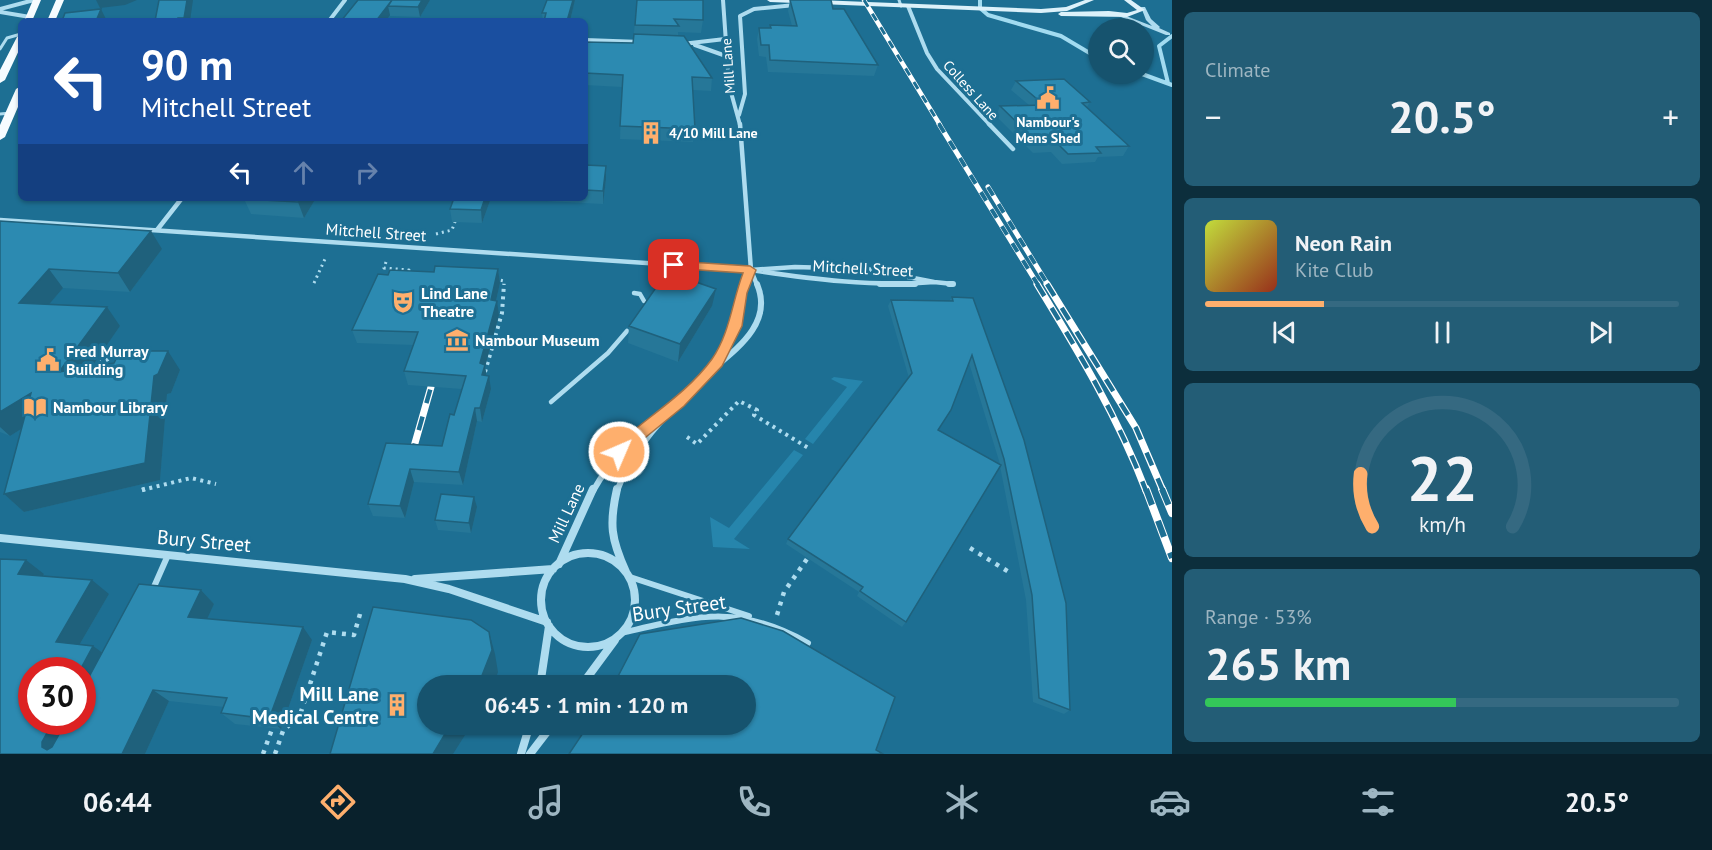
<!DOCTYPE html>
<html lang="en">
<head>
<meta charset="utf-8">
<style>
  :root { --surface:#16536e; --page:#235d76; --text:#f1f3f6; --muted:#9eb6c2; --line:#356981; --accent:#feaf6d }
  body { margin:0; font-family:"PT Sans",sans-serif; background:var(--page); color:var(--text); height:100vh; display:flex; flex-direction:column; font-size:22px; white-space:nowrap }
  * { box-sizing:border-box; margin:0 }
  p { font-size:20px; color:var(--muted) }
  .icon { flex:none; width:33px; height:33px; fill:none; stroke:currentColor; stroke-width:2; stroke-linecap:round; stroke-linejoin:round }
  .map { position:relative; flex:1; overflow:hidden }
  .side { display:flex; flex-direction:column; gap:12px; padding:12px; background:#0c2e3c; width:540px }
  .side>* { flex:none }
  .guide { position:absolute; left:18px; top:18px; width:570px; height:183px; border-radius:9px; box-shadow:0 2px 4px #0004; background:#1a4fa0; color:#fff; overflow:hidden }
  .controls { position:absolute; left:1088px; top:18px; display:grid; gap:12px }
  .controls a { display:grid; place-items:center; width:66px; height:66px; border-radius:50%; background:var(--surface); box-shadow:0 2px 4px #0004; font-size:30px }
  .speed { position:absolute; left:18px; top:657px; display:flex; gap:12px; font-size:30px; font-weight:700; text-align:center }
  .speed>* { display:grid; place-content:center; width:78px; height:78px; border-radius:50%; background:var(--surface); box-shadow:0 2px 4px #0004; line-height:1 }
  .speed .limit { border:9px solid #d22; background:#fff; color:#111 }
  .pin { position:absolute; display:grid; place-items:center; width:51px; height:51px; color:#fff; margin:-26px; border-radius:12px; box-shadow:0 3px 9px #0006 }
  .me { position:absolute; width:66px; margin:-33px; rotate:45deg; stroke-linejoin:round; filter:drop-shadow(0 0 4px #0008) }
  .turn { display:flex; align-items:center; gap:21px; height:126px; padding:0 24px; font-size:27px }
  .turn .icon { width:78px; height:78px; stroke-width:2.5 }
  .turn b { display:block; font-size:42px; line-height:51px }
  .lanes { display:flex; align-items:center; height:57px; padding:0 24px; background:#0003; justify-content:center; gap:30px; direction:ltr }
  .lanes .off { opacity:.35 }
  .big { font-size:45px; font-weight:800; line-height:1.1 }
  .side .tile { flex:1; display:flex; flex-direction:column; justify-content:center; gap:9px; min-width:0; padding:0 21px; border-radius:9px; background:var(--page) }
  .side .dial { align-items:center; gap:0 }
  .dial svg { height:156px; overflow:visible; fill:none; stroke:var(--line); stroke-width:7; stroke-linecap:round; text-anchor:middle }
  .dial text { fill:var(--text); stroke:none }
  .song { display:flex; align-items:center; gap:18px }
  .cover { width:72px; height:72px; border-radius:9px; background:linear-gradient(135deg,hsl(70 70% 55%),hsl(10 70% 35%)) }
  .played { height:6px; border-radius:3px; background:linear-gradient(90deg,var(--accent) 25%,var(--line) 25%) }
  .keys { display:flex; justify-content:space-around; direction:ltr }
  .heat { display:flex; justify-content:space-between; align-items:center; font-size:33px; direction:ltr }
  .charge { height:9px; border-radius:4px; background:linear-gradient(90deg,#34c759 53%,var(--line) 0) }
  .trip { position:absolute; left:417px; top:675px; width:339px; height:60px; border-radius:30px; background:var(--surface); box-shadow:0 2px 4px #0004; font-weight:800; line-height:60px; text-align:center }
  .tab-bar { display:flex; height:96px; justify-content:space-around; align-items:center; background:#09212c; color:var(--muted) }
  .tab-bar .icon { width:42px; height:42px }
  .tab-bar .on { color:var(--accent) }
  .tab-bar b { font-size:27px; color:var(--text) }
  main { display:flex; flex:1; min-height:0 }
  .map>svg:first-child { display:block }
  .green { fill:#2685ac }
  .lines { fill:none; stroke-linecap:round; stroke-linejoin:round }
  .stream { stroke:#a2dbf0; stroke-width:4 }
  .path-far2 { stroke:#aedcef; stroke-width:3; stroke-dasharray:2 4; stroke-linecap:butt }
  .path-far1 { stroke:#aedcef; stroke-width:4; stroke-dasharray:3 4.5; stroke-linecap:butt }
  .path { stroke:#aedcef; stroke-width:4.5; stroke-dasharray:4 6; stroke-linecap:butt }
  .service-far2 { stroke:#aedcef; stroke-width:3 }
  .service-far1 { stroke:#aedcef; stroke-width:4.5 }
  .service { stroke:#aedcef; stroke-width:6 }
  .minor-far3 { stroke:#aedcef; stroke-width:4 }
  .minor-far2 { stroke:#aedcef; stroke-width:4.5 }
  .minor-far1 { stroke:#aedcef; stroke-width:6 }
  .minor { stroke:#aedcef; stroke-width:8 }
  .tertiary { fill:#aedcef; fill-rule:evenodd }
  .secondary { fill:#dcf1fa; fill-rule:evenodd }
  .primary { fill:#f6fcff; fill-rule:evenodd }
  .rail-far3-casing { stroke:#fff; stroke-width:4.5 }
  .rail-far2-casing { stroke:#fff; stroke-width:5 }
  .rail-far1-casing { stroke:#fff; stroke-width:7 }
  .rail-casing { stroke:#fff; stroke-width:8 }
  .rail-far3 { stroke:#1d6f93; stroke-width:3; stroke-dasharray:8; stroke-linecap:butt }
  .rail-far2 { stroke:#1d6f93; stroke-width:4; stroke-dasharray:10; stroke-linecap:butt }
  .rail-far1 { stroke:#1d6f93; stroke-width:4.5; stroke-dasharray:14; stroke-linecap:butt }
  .rail { stroke:#1d6f93; stroke-width:6; stroke-dasharray:17; stroke-linecap:butt }
  .wall { fill:#267798; fill-rule:evenodd }
  .shaded-wall { fill:#1f617c }
  .building { fill:#2c8ab1; stroke:#1f617c; stroke-width:1.5 }
  .route { fill:#feaf6d; stroke:#a57247; stroke-width:1.5 }
  .labels { text-anchor:middle; dominant-baseline:central; stroke-width:6; stroke-linejoin:round; paint-order:stroke }
  .far-street-label { font-size:14px; fill:#fff; stroke:#1d6f93 }
  .far-poi-label { font-size:14px; font-weight:bold; fill:#fff; stroke:#1d6f93 }
  .street-label { font-size:16px; fill:#fff; stroke:#1d6f93 }
  .poi-label { font-size:16px; font-weight:bold; fill:#fff; stroke:#1d6f93; text-anchor:start }
  .near-street-label { font-size:20px; fill:#fff; stroke:#1d6f93 }
  .near-poi-label { font-size:20px; font-weight:bold; fill:#fff; stroke:#1d6f93; text-anchor:end }
</style>
</head>
<body>
<main>
<div class="map">
<svg width="1172" height="754" viewBox="0 0 1172 754">
  <rect width="100%" height="100%" fill="#1d6f93"/>
  <path class="green" d="M834 377 863 381 813 444 805 439 847 387 831 379Z
    M794 450 803 455 734 539 750 549 713 547 710 517 729 528Z"/>
  <g class="lines">
    <path class="stream" d="M980 0V8L988 15 1061 36 1098 58
      M1142 74 1172 85
      M1168 83 1159 46 1172 36"/>
    <path class="path-far2" d="M436 234 452 230 456 219
      M386 262 384 268 409 270 408 273
      M495 279 504 281V285
      M314 283 325 259"/>
    <path class="path-far1" d="M95 370 100 363 128 349
      M485 372 502 313 504 284
      M687 437 697 444 739 401 757 410 754 415 810 449
      M142 490 191 478 216 484"/>
    <path class="path" d="M142 490 145 489
      M970 548 1009 572
      M777 615 784 592 809 556
      M263 754 272 729
      M275 754 283 731 300 715 327 632 354 635 360 614"/>
    <path class="service-far2" d="M899 0 901 6
      M0 49 7 38 21 34
      M0 114 11 113"/>
    <path class="service-far1" d="M634 293 640 294 644 301
      M551 402 608 353 627 331"/>
    <path class="service" d="M630 577 749 616
      M153 589 168 555
      M621 633C697 616 736 603 808 643"/>
    <path class="minor-far3" d="M723 0 729 85 740 125
      M908 6 927 53 937 69 990 125
      M0 9 34 0
      M0 12 30 17
      M329 21 345 0
      M585 40 641 42
      M682 44 725 39
      M695 45 726 56
      M739 115 745 94 740 16 754 9 795 5"/>
    <path class="minor-far2" d="M740 124 751 270 757 285
      M989 124 1013 149
      M0 220 751 270
      M157 230 182 198
      M795 267 867 269 934 282C873 287 811 279 751 270Z
      M934 282 953 284
      M745 285 751 270"/>
    <path class="minor-far1" d="M880 284H915
      M949 284H953
      M716 364 728 341 745 284
      M708 373C735 350 774 324 757 284
      M593 491C612 457 638 433 669 410
      M617 491C634 443 674 407 709 372"/>
    <path class="minor" d="M617 489C609 524 611 539 626 572
      M0 538 405 579 449 589 547 622
      M541 600a47 47 0 1 1 94 0a47 47 0 1 1-94 0Z
      M559 564 593 489
      M415 579 553 569
      M540 686 549 626
      M581 686 615 640
      M521 754 530 724
      M530 754 553 724"/>
    <path class="tertiary" d="M1141 7H1145L1151 19 1160 27 1159 28 1170 33V35H1166L1116 15 1121 14 1152 26 1146 20Z"/>
    <path class="secondary" d="M767 0H818L1041 9 1066 7 1085 0H1094L1067 11 1041 13 770 2Z
      M1124 0H1131L1145 10 1127 17 1061 16 1058 14 1061 12 1109 11 1127 13 1137 10Z"/>
    <path class="primary" d="M33 0H41L32 21H24Z
      M56 0H64L55 21H47Z
      M21 34V46L5 80 0 83V70L17 37Z
      M21 86V100L5 137 0 140V125L16 89Z"/>
    <g class="rail-far3-casing">
      <path id="rail-far3" d="M864 0 940 125"/>
    </g>
    <g class="rail-far2-casing">
      <path id="rail-far2" d="M939 124 1038 285
        M988 187 1048 285"/>
    </g>
    <g class="rail-far1-casing">
      <path id="rail-far1" d="M1037 284C1078 351 1118 417 1146 491
        M1047 284 1136 428 1163 491
        M411 457 431 387"/>
    </g>
    <g class="rail-casing">
      <path id="rail" d="M1146 489 1172 558
        M1162 489 1172 513"/>
    </g>
    <use href="#rail-far3" class="rail-far3"/>
    <use href="#rail-far2" class="rail-far2"/>
    <use href="#rail-far1" class="rail-far1"/>
    <use href="#rail" class="rail"/>
  </g>
  <path class="wall" d="M358 0H430L420 17 390 16V15Z
    M547 0H575L570 21H543L542 13Z
    M637 0 703 20 701 33 678 32V36L712 78 711 91 693 90 695 129 693 142 620 139 622 87 585 85V42L633 43Z
    M790 0 833 9 878 65 874 76 768 72 766 57 759 56 757 39 759 28H770V25L792 26 788 11Z
    M1016 81 1090 102 1087 107 1129 146 1123 156 1098 157 1095 162 1062 164 1051 152 1033 153 996 116 1000 106 1029 105 1011 90Z
    M585 165 606 166V179L603 204 491 198 482 223 452 222 450 209 454 198H585Z
    M245 198H316L304 218 251 214 244 199Z
    M0 221 162 249 130 292 63 288 49 304 120 326 91 367 180 370 171 393 167 394 160 480 24 512 4 494 21 429 10 436 0 432Z
    M498 269 500 283 496 301 499 315 485 367 487 376 491 389 482 422 477 421 463 485 414 482 405 518 373 516 368 504 386 443 442 446 454 415 462 389 408 385 404 371 413 345 357 343 352 330 388 275Z
    M952 297 973 298 1070 710 1064 714 1033 702 1026 600 1000 466 906 622 902 627 857 596 859 592 786 544 788 539 909 378 888 306 891 300 949 301ZM969 363 1000 464 938 430Z
    M712 306 678 362 628 343 629 326Z
    M477 507 471 533 438 530 435 520Z
    M0 559 44 574 43 576 109 594 80 644 103 652 201 590 214 604 207 618 312 640 281 729 235 724 221 713 224 707 169 701 145 754H0Z"/>
  <path class="shaded-wall" d="M96 0H137L125 5 100 8Z
    M187 0H193L190 21H178V18Z
    M392 0 388 6 390 15 386 21H376Z
    M422 0H430L420 17 418 7Z
    M573 0H575L570 21H567Z
    M101 9 107 21H96Z
    M606 166V179L603 204V191Z
    M301 198H316L304 218 298 202Z
    M485 198H491L482 223 481 210Z
    M151 231 162 249 130 292 118 273Z
    M49 269 63 288 34 322 19 303Z
    M498 269 500 283 493 314 491 300Z
    M716 289 712 306 678 362 680 344Z
    M497 301 499 315 485 367 487 378 484 389 480 363Z
    M107 307 120 326 75 391 59 372Z
    M168 351 180 370 171 393 167 394 160 480 24 512 4 494 154 376Z
    M489 376 491 389 482 422 480 408Z
    M31 393 48 412 10 436 0 427V412Z
    M475 408 477 421 463 485 459 472Z
    M410 469 414 482 405 518 400 506Z
    M474 497 477 507 471 533 469 523Z
    M26 560 44 574 36 588 18 574Z
    M92 580 109 594 74 654 56 642Z
    M201 590 214 604 202 630 188 617Z
    M303 627 312 640 281 729 269 719Z
    M489 632 495 654 498 672 493 686H477Z
    M93 646 110 658 82 713V670H80Z
    M153 690 169 701 145 754H122Z
    M53 722H78L63 752 47 750 42 747V742Z
    M451 724H472L453 754H433Z"/>
  <path class="building" d="M159 0H187L184 18H178V21H155Z
    M358 0H392L376 21H341Z
    M392 0H422L418 7 388 6Z
    M547 0H573L567 21H544L546 13H542Z
    M637 0H703V20L674 19 679 26 635 25Z
    M790 0H831L833 9H844L878 65 770 60 769 45H761L759 28H771L770 25 797 26Z
    M101 9 96 21H62L65 13Z
    M634 34 684 36 712 78 692 77 695 129 620 126 623 75 585 73V42L633 43Z
    M1064 79 1090 102 1082 103 1129 146 1096 147 1101 153 1068 154 1057 143H1038L1000 106 1044 105 1016 81Z
    M585 165 606 166 603 191 585 190Z
    M245 198H301L298 202 244 199Z
    M454 198H485L481 210 450 209Z
    M0 221 151 231 118 273 49 269 19 303 107 307 59 372 114 363 120 351H168L158 374 154 376 145 463 4 494 31 393 0 412Z
    M435 266 498 269 491 300 497 301 480 363 485 365 482 375 489 376 480 408H475L459 472 410 469 400 506 368 504 386 443 442 446 450 414 454 415 466 376 404 371 418 332 352 330 378 274 388 275 390 270 434 272Z
    M667 272 716 289 680 344 629 326Z
    M952 297 973 298 1024 440 1066 603 1070 710 1039 698 1032 595 1004 459 972 355 951 410 938 430 1001 465 906 622 860 591 863 587 788 539 912 373 891 300 953 301Z
    M441 494 474 497 469 523 435 520Z
    M0 559 26 560 18 574 92 580 56 642 93 646 80 670H32V722H53L42 742V747L47 750 52 747 66 722H82V690L139 584 201 590 188 617 303 627 269 719 221 713 227 698 153 690 122 754H0Z
    M373 607 471 620 489 632 492 650 481 678 477 686H428V724H451L433 754H330Z
    M741 618 783 631 895 697 876 750 883 754H569L589 724H746V686H613L640 634Z"/>
  <path class="route" d="M674 261 750 266 756 270 747 293 742 326 722 366 684 406 619 459 613 457 611 452 613 448C645 418 686 395 712 359 730 333 732 302 743 273L670 268 668 265Z"/>
  <defs>
    <g id="civic-bare" transform="scale(1.8)"><path d="M-.6-6.5H3V-4.5H.6V-3L4-1V1h2V6H-6V1h2V-1L-.6-3ZM-1.2 2.5V6h2.4V2.5Z" fill="#feaf6d" stroke="#1d6f93" stroke-width="2.5" paint-order="stroke"/></g>
    <g id="building-bare" transform="scale(1.8)"><path d="M-4-6H4V6H1V3H-1V6H-4ZM-2.5-4.3h1.7v1.8h-1.7ZM.8-4.3h1.7v1.8H.8ZM-2.5-1h1.7V.8h-1.7ZM.8-1h1.7V.8H.8Z" fill="#feaf6d" stroke="#1d6f93" stroke-width="2.5" paint-order="stroke"/></g>
    <g id="theatre-bare" transform="scale(1.8)"><path d="M-5-5.5Q0-4 5-5.5V0Q5 5 0 6Q-5 5-5 0ZM-3.3-2.5H-1v1.5H-3.3ZM1-2.5H3.3v1.5H1ZM-2.8 1Q0 5.5 2.8 1Z" fill="#feaf6d" stroke="#1d6f93" stroke-width="2.5" paint-order="stroke"/></g>
    <g id="museum-bare" transform="scale(1.8)"><path d="M0-6L6-3V-2H-6V-3ZM-5-1h2V3h-2ZM-1-1h2V3h-2ZM3-1h2V3H3ZM-6 4H6V6H-6Z" fill="#feaf6d" stroke="#1d6f93" stroke-width="2.5" paint-order="stroke"/></g>
    <g id="library-bare" transform="scale(1.8)"><path d="M-6-4Q-3-5.5-.7-3.5V5Q-3 3-6 4ZM6-4Q3-5.5 .7-3.5V5Q3 3 6 4Z" fill="#feaf6d" stroke="#1d6f93" stroke-width="2.5" paint-order="stroke"/></g>
  </defs>
  <g fill-rule="evenodd">
    <use href="#civic-bare" x="1048" y="98"/>
    <use href="#building-bare" x="651" y="133"/>
    <use href="#theatre-bare" x="403" y="302"/>
    <use href="#museum-bare" x="457" y="340"/>
    <use href="#civic-bare" x="48" y="360"/>
    <use href="#library-bare" x="35" y="407"/>
    <use href="#building-bare" x="397" y="705"/>
  </g>
  <g class="labels">
    <g class="far-street-label">
      <text transform="translate(728 66) rotate(-94)">Mill Lane</text>
      <text transform="translate(971 90) rotate(48)">Colless Lane</text>
    </g>
    <g class="far-poi-label">
      <text x="1048" y="122">Nambour's<tspan x="1048" dy="16">Mens Shed</tspan></text>
      <text x="669" y="133" text-anchor="start">4/10 Mill Lane</text>
    </g>
    <g class="street-label">
      <text transform="translate(376 232) rotate(4)">Mitchell Street</text>
      <text transform="translate(863 268) rotate(3)">Mitchell Street</text>
      <text transform="translate(566 513) rotate(-65)">Mill Lane</text>
    </g>
    <g class="poi-label">
      <text x="421" y="293">Lind Lane<tspan x="421" dy="18">Theatre</tspan></text>
      <text x="475" y="340">Nambour Museum</text>
      <text x="66" y="351">Fred Murray<tspan x="66" dy="18">Building</tspan></text>
      <text x="53" y="407">Nambour Library</text>
    </g>
    <g class="near-street-label">
      <text transform="translate(204 541) rotate(5)">Bury Street</text>
      <text transform="translate(679 608) rotate(-8)">Bury Street</text>
    </g>
    <g class="near-poi-label">
      <text x="379" y="694">Mill Lane<tspan x="379" dy="23">Medical Centre</tspan></text>
    </g>
  </g>
</svg>
<div class="controls">
<a><svg class="icon" aria-label="search" viewBox="0 0 24 24"><circle cx="10" cy="10" r="6"/><path d="M15 15l6 6"/></svg></a>
</div>
<div class="speed"><div class="limit">30</div></div>
<div class="pin" style="left:674px;top:265px;background:#d93025"><svg class="icon" aria-label="arrive" viewBox="0 0 24 24"><path d="M6 21V4h12l-3 4 3 4H6"/></svg></div>
<svg class="me" style="left:619px;top:452px" viewBox="-20 -20 40 40"><circle r="17" fill="#feaf6d" stroke="#fff" stroke-width="3"/><path d="M0-11L8 9 0 5-8 9z" fill="#fff"/></svg>
<div class="trip">06:45 · 1 min · 120 m</div>
<div class="guide">
<div class="turn"><svg class="icon" aria-label="left" viewBox="0 0 24 24"><path d="M17 20v-9H6M10 6l-5 5 5 5"/></svg><div><b>90 m</b>Mitchell Street</div></div>
<div class="lanes"><svg class="icon" aria-label="left" viewBox="0 0 24 24"><path d="M17 20v-9H6M10 6l-5 5 5 5"/></svg><svg class="icon off" aria-label="ahead" viewBox="0 0 24 24"><path d="M12 20V5M6 11l6-6 6 6"/></svg><svg class="icon off" aria-label="right" viewBox="0 0 24 24"><path d="M7 20v-9h11M14 6l5 5-5 5"/></svg></div>
</div>
</div>
<section class="side">
<div class="tile"><p>Climate</p>
<div class="heat"><a>−</a><b class="big">20.5°</b><a>+</a></div>
</div>
<div class="tile">
<div class="song"><i class="cover"></i><div><b>Neon Rain</b><p>Kite Club</p></div></div>
<div class="played"></div>
<div class="keys"><svg class="icon" aria-label="previous" viewBox="0 0 24 24"><path d="M18 5L8 12l10 7zM5 5v14"/></svg><svg class="icon" aria-label="pause" viewBox="0 0 24 24"><path d="M8 5v14M16 5v14"/></svg><svg class="icon" aria-label="next" viewBox="0 0 24 24"><path d="M6 5l10 7-10 7zM19 5v14"/></svg></div>
</div>
<div class="tile dial"><svg viewBox="0 0 100 80">
<path d="M14 69A42 42 0 1 1 86 69"/>
<path d="M14 69A42 42 0 0 1 8 42" stroke="#feaf6d"/>
<text x="50" y="56" font-size="32" font-weight="700">22</text>
<text x="50" y="72" font-size="11">km/h</text>
</svg></div>
<div class="tile"><p>Range · 53%</p><b class="big">265 km</b><div class="charge"></div></div>
</section>
</main>
<nav class="tab-bar">
<b>06:44</b>
<svg class="icon on" aria-label="directions" viewBox="0 0 24 24"><path d="M12 3l9 9-9 9-9-9zM9 14v-3h6M13 9l2 2-2 2"/></svg>
<svg class="icon" aria-label="music" viewBox="0 0 24 24"><path d="M9 18V5l10-2v13"/><circle cx="6" cy="18" r="3"/><circle cx="16" cy="16" r="3"/></svg>
<svg class="icon" aria-label="phone" viewBox="0 0 24 24"><path d="M5 4h4l2 5-3 2q2 4 5 5l2-3 5 2v4C11 20 4 13 5 4z"/></svg>
<svg class="icon" aria-label="climate" viewBox="0 0 24 24"><path d="M12 3v18M4 7l16 10M4 17L20 7"/></svg>
<svg class="icon" aria-label="car" viewBox="0 0 24 24"><path d="M5 17H2v-5l4-1 3-4h7l3 4 3 1v5h-3M9 17h6M6 11h13"/><circle cx="7" cy="17" r="2"/><circle cx="17" cy="17" r="2"/></svg>
<svg class="icon" aria-label="filters" viewBox="0 0 24 24"><path d="M4 7h16M4 17h16"/><circle cx="9" cy="7" r="2"/><circle cx="15" cy="17" r="2"/></svg>
<b>20.5°</b>
</nav>
</body>
</html>
